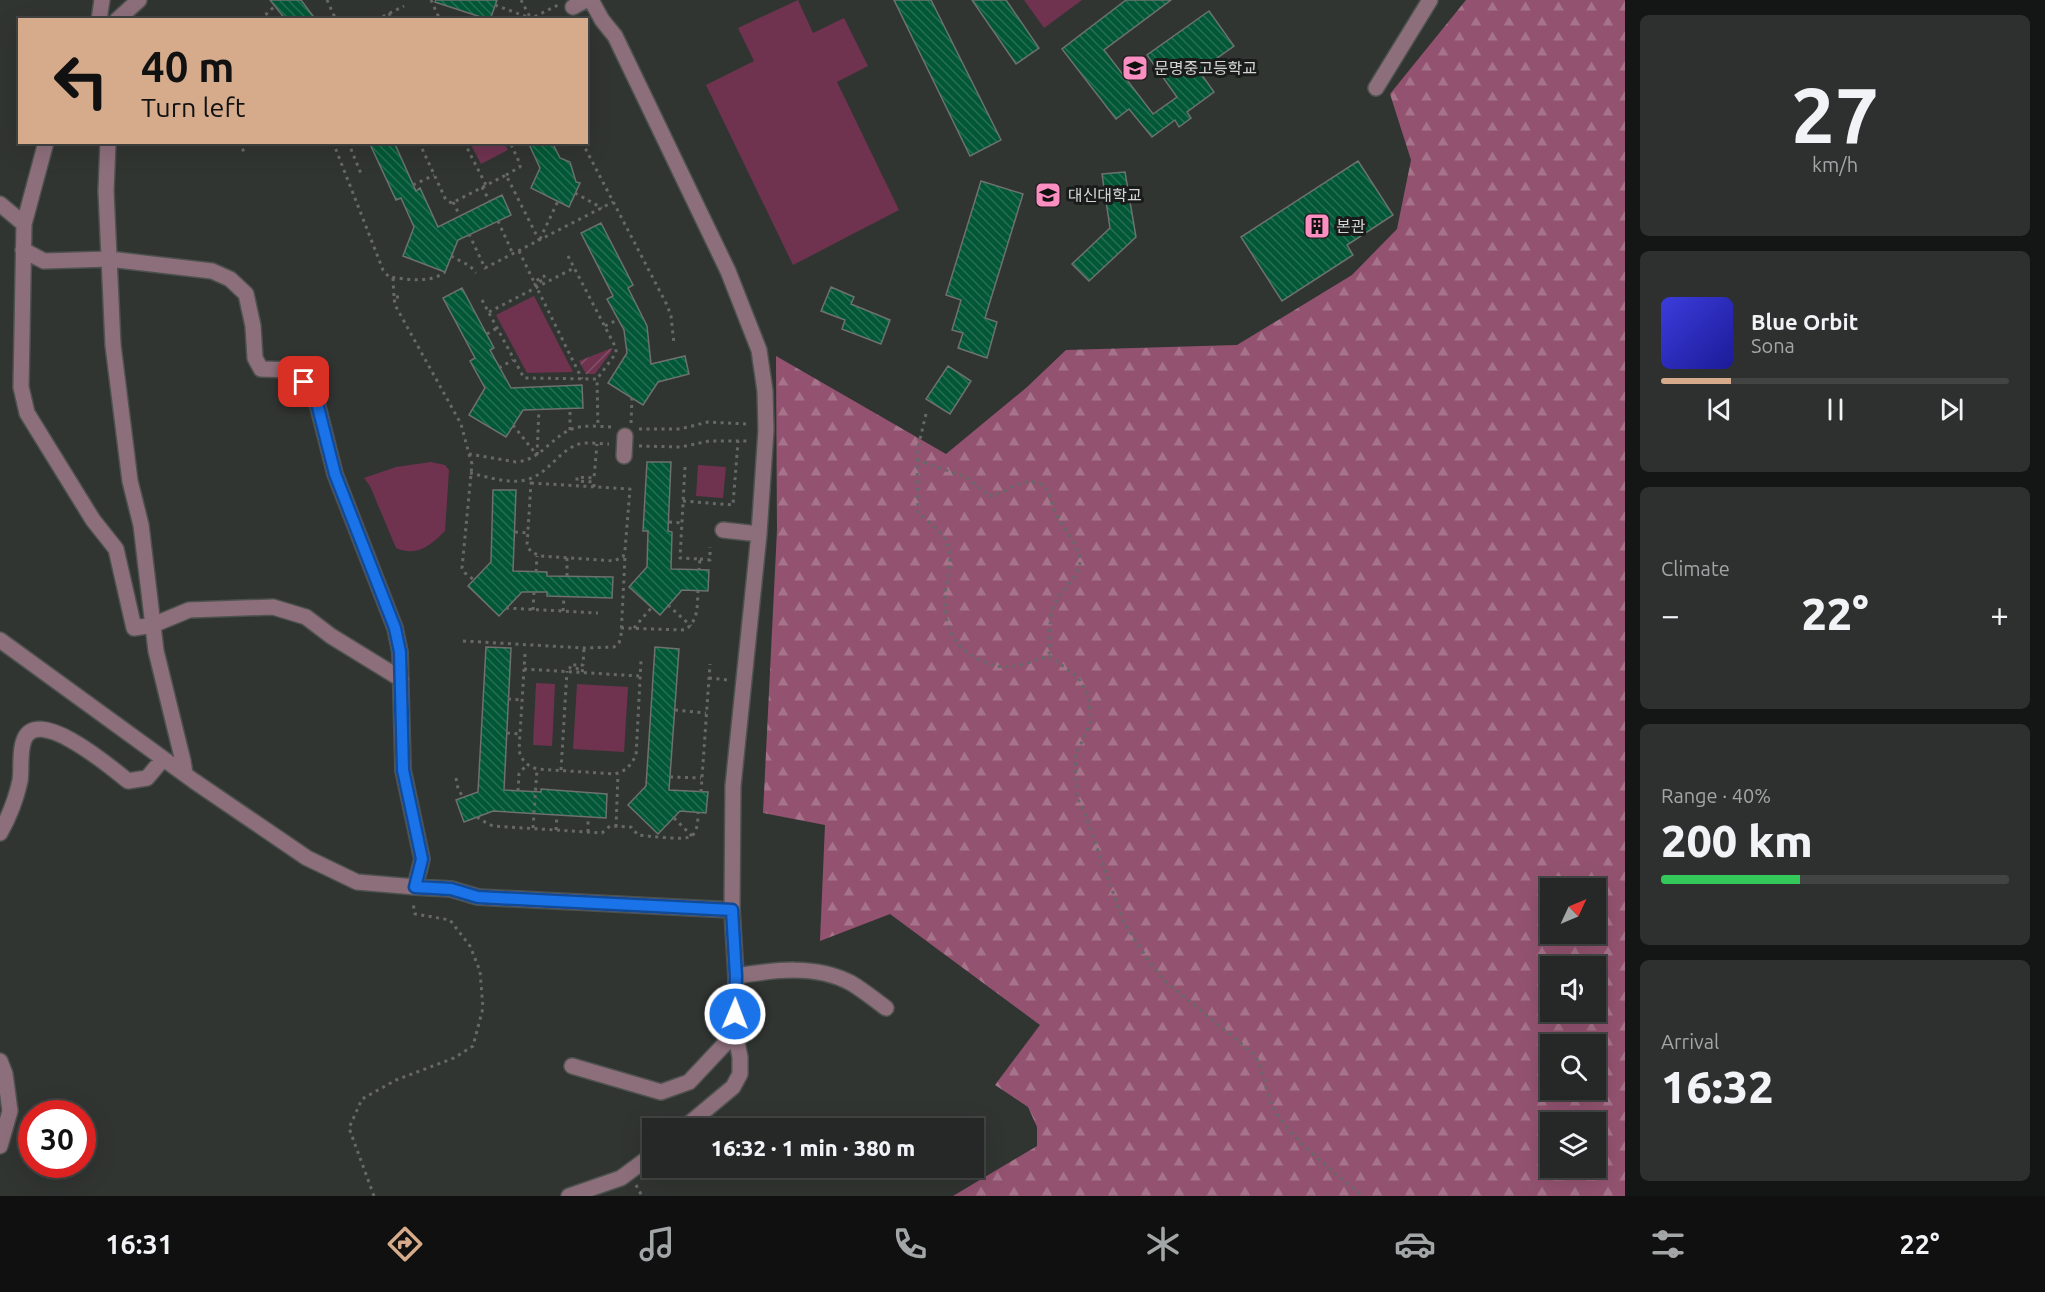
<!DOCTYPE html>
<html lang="en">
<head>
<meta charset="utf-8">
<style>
  :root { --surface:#252826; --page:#2d302e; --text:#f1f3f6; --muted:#a3a6a7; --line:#424443; --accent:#d6ab8b }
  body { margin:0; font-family:Ubuntu,"Noto Sans KR",sans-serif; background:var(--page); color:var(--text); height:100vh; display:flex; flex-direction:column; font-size:22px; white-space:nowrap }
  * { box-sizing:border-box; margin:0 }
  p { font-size:20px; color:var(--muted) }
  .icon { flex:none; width:33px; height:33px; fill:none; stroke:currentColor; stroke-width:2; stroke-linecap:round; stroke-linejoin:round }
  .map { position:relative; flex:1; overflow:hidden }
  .sheet { display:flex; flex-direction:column; gap:15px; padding:15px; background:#141615; width:420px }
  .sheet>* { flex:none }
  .banner { position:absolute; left:18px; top:18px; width:570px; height:126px; border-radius:0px; box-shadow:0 6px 24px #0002,0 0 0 2px var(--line); background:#d6ab8b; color:#111; overflow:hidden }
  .needle { width:39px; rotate:46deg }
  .controls { position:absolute; left:1540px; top:878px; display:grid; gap:12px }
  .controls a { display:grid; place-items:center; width:66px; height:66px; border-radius:0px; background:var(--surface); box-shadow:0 6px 24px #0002,0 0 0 2px var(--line); font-size:30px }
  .speed { position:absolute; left:18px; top:1100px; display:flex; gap:12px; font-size:30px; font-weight:700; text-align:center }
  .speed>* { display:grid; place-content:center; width:78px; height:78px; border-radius:50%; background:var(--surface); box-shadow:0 6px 24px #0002,0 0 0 2px var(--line); line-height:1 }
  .speed .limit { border:9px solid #d22; background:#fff; color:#111 }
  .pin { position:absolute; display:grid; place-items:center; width:51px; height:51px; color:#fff; margin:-26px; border-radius:12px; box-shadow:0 3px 9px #0006 }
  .me { position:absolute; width:66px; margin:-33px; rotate:1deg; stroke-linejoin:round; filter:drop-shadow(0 0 4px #0008) }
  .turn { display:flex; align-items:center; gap:21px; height:126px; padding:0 24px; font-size:27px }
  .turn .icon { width:78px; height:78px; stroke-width:2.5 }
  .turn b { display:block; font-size:42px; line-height:51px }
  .big { font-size:45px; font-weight:800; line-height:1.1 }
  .sheet .card { flex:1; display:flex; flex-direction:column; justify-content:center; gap:9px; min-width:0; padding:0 21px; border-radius:9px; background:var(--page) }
  .sheet .dial { align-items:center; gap:0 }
  .dial b { font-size:78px; line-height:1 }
  .song { display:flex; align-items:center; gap:18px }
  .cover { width:72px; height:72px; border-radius:9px; background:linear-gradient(135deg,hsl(240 70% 55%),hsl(240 70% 35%)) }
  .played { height:6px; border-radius:3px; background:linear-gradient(90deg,var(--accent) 20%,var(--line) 20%) }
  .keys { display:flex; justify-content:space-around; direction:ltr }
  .heat { display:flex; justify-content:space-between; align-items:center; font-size:33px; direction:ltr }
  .charge { height:9px; border-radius:4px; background:linear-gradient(90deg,#34c759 40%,var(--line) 0) }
  .trip { position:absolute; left:642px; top:1118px; width:342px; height:60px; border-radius:0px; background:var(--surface); box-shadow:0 6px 24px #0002,0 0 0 2px var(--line); font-weight:800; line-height:60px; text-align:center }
  .menu { display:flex; height:96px; justify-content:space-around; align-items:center; background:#0f100f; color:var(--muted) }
  .menu .icon { width:42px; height:42px }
  .menu .active { color:var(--accent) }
  .menu b { font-size:27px; color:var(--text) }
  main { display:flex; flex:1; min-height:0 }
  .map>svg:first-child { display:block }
  .forest { fill:url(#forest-firs); fill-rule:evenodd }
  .park { fill:#6f3350 }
  .garden { fill:url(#garden-furrows) }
  .building { fill:url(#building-back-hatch); stroke:#6d716f; stroke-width:1.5 }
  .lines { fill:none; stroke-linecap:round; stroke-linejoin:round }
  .minor-casing { stroke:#4e524f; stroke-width:18 }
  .path { stroke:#666967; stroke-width:3; stroke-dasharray:3 4.5; stroke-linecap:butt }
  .minor { stroke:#8d6f7b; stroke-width:15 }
  .route-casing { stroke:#114b97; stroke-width:15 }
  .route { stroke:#1a73e8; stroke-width:10 }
  .labels { text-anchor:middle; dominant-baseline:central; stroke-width:6; stroke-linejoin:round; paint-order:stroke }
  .poi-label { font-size:16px; fill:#d4d6d5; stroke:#1a1c1b; text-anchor:start }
</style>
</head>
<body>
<main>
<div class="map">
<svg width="1625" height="1196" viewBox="0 0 1625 1196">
  <defs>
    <pattern id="forest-firs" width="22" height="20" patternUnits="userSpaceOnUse" patternTransform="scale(1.5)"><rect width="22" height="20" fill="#935370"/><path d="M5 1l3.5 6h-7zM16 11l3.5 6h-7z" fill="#a6738a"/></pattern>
    <pattern id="garden-furrows" width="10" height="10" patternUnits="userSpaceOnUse" patternTransform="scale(1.5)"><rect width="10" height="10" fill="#6f3350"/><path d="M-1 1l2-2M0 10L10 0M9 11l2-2" fill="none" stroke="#835068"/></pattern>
    <pattern id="building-back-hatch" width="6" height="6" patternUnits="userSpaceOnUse" patternTransform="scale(1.5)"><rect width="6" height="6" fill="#025836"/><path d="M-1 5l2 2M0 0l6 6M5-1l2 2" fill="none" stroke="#266f52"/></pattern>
  </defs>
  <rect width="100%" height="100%" fill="#313532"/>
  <path class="forest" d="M1466 0H1625V1196H953L1037 1146V1127L1028 1107 995 1085 1040 1025 890 914 820 941 825 825 763 813 777 530 776 356 946 454 1026 388 1066 350 1237 345 1352 275 1397 229 1411 160 1390 94ZM1551 888H1596V933H1551ZM1551 966H1596V1011H1551ZM1551 1044H1596V1089H1551ZM1551 1122H1596V1167H1551Z"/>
  <path class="park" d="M798 0 813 33 844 18 868 66 837 82 899 210 793 265 706 85 754 61 738 28Z
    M1024 0H1082L1044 28Z
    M470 143H504L508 150 481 164Z
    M534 296 573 372 527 373 496 315Z
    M431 462 445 465 449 470 445 531C430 546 417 557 396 548L370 486 364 478 396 467Z
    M698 465 726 467 723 498 696 496Z
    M536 683 555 684 552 746 533 745Z
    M577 684 628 687 624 752 573 749Z"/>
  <path class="garden" d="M612 348 611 352 595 374H586L579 361Z"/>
  <path class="building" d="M270 0H301L316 20H286Z
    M436 0H497L490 20 435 2Z
    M894 0H931L1001 140 970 156Z
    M972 0H1006L1039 48 1016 64Z
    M1126 0H1171L1104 50 1153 114 1177 97 1147 55 1209 11 1234 46 1199 71 1214 92 1187 112 1191 118 1179 127 1175 120 1152 137 1129 109 1116 119 1062 49Z
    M369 142H394L416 191 420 188 438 227 502 195 511 215 458 240 445 272 403 256 414 227 401 198 396 200Z
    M528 142H552L560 158 570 162 576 182 580 183 569 207 531 188 540 168Z
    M1358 161 1393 215 1347 245 1353 255 1282 301 1241 237Z
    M1125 172 1136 237 1089 281 1072 264 1110 228 1102 174Z
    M981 181 1023 194 985 318 997 322 987 358 958 348 963 333 952 330 961 300 946 295Z
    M601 223 633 285 628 288 647 326 651 364 685 356 689 374 658 382 643 405 608 383 627 353 624 330 607 299 613 296 581 233Z
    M831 287 854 297 851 304 890 320 881 344 842 329 845 320 821 311Z
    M462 288 494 348 490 350 511 388 582 385 583 408 523 410 506 437 469 415 485 388 470 361 475 358 443 298Z
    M948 366 971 381 950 414 926 399Z
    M647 462H671L668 531 672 532 671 569 709 570 708 591 682 590 660 615 629 587 647 567 648 531H643Z
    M493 490H516L513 571 547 572V576L613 577 612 598 547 596V592H522L499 616 468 586 491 562Z
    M486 647 511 648 504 790 541 792V789L607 794 606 818 493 811 464 822 456 800 478 792Z
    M655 647 679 649 669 790 708 792 706 813 680 811 658 834 628 805 646 786Z"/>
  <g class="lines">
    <g class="minor-casing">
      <path id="minor" d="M591 0 602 20 615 36 728 271 759 350 765 391 766 430 759 534 733 786 732 910 736 976 735 1033 740 1057V1074L733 1087 684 1128
        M573 7 586 0
        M99 20 102 0
        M117 20 139 0
        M1376 88 1430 0
        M46 142 24 224 21 387 27 413 93 520 116 549 134 628 153 625 189 610 273 607 306 617 331 636 401 679
        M108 142 106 191 113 345 130 481 141 525 156 651 183 761 185 774
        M0 204 24 224
        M23 250 44 261 109 259 212 271 230 279 246 294 253 326 255 358 261 369 293 370 315 395 335 474 395 628 400 652 403 770 422 859 415 887 451 889 478 897 732 910
        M624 456 625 436
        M723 530 759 534
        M0 640 194 781 307 858 357 882 415 887
        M0 833C9 817 16 799 20 781 22 769 19 752 24 740 37 704 113 769 128 781L147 778 163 759
        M736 976C774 970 815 964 851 983 863 990 875 1000 886 1008
        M0 1061 5 1074 10 1111 0 1146
        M572 1066 661 1092 689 1082 735 1033
        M569 1196 621 1178 652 1155"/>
    </g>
    <path class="path" d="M327 0 336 20
      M431 0 440 20
      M521 0 530 17
      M495 5 530 18
      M389 13 392 20
      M260 20 275 6
      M376 20 404 6
      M469 20 470 14
      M528 20 558 5
      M239 142 244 152
      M333 142 383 270 389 277C407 279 429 284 445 272
      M348 142 362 176
      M419 142 445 198 447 201 452 203 506 175 539 240
      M464 142 486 185
      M582 142 667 305 671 316 674 344
      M506 175 520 167V164L510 142
      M413 185 434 175
      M482 187 490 202
      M575 193 602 208
      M453 202 460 216
      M498 221 513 254
      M469 234 485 268 613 202
      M540 239 558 201
      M519 251 534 282 544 276 545 279 535 284 582 379
      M451 256 470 266 476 273
      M568 256 616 348V353L597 379
      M393 278 394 297
      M399 297H394L395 305 461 424 469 454 516 462C541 460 551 437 572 429 585 424 601 427 615 427
      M482 300 524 378 597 379 598 427
      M489 312 574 268
      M605 326 619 319
      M487 334 497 328
      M499 368 513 360
      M926 414 917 452 918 512C927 521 944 533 948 546 953 562 946 581 945 597 944 627 954 649 982 661 989 664 997 667 1004 667 1020 667 1035 660 1049 656
      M631 423 632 398
      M513 425 536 454
      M639 429H680L708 422 746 424
      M570 430V408
      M639 446 681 447 709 441H747
      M469 454 472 464 462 568 465 573 474 580
      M537 455 539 409
      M917 460 966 477 989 496C1004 494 1017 481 1032 482 1037 483 1042 484 1045 487 1051 493 1051 505 1055 512 1061 525 1081 548 1080 562 1079 577 1060 591 1054 605 1048 621 1050 640 1049 656
      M685 467 680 558 700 559 699 570
      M470 473C488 477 508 484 526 480 548 474 557 453 576 445 585 441 599 444 609 444
      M531 483 630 489 625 550 623 557 614 561 541 556 531 552 527 545Z
      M594 487V482L577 481V477L594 478 597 444
      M683 501 733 505 738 441
      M669 522 682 523
      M515 532 528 533
      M700 559 710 560V547
      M536 572 537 556
      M567 576V558
      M668 605 691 626
      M506 608 598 613
      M533 610 534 592
      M563 611 564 597
      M621 628 685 630C699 620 697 606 698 591
      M634 628 652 607
      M463 641 584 648 614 647 619 643 621 636 625 557
      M525 654 519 750C521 760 527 766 537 769L615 774 627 769 636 756 641 661
      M1049 656 1078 677 1088 695 1091 721 1075 757 1077 797 1086 817 1124 923 1153 967 1165 981 1255 1055C1264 1071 1265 1091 1273 1107 1289 1139 1335 1172 1362 1196
      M524 669 639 676
      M582 672 583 669 570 668V665H583L584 648
      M709 678 728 680
      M508 699 522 700
      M675 710 706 713
      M507 733 520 734
      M561 770 567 671
      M670 777 701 778
      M456 778 458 789 463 797
      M518 791 519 774 527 764
      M701 792 710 664
      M477 817 488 824 493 826 602 833 610 826 631 827 638 835C648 836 685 841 692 836 698 830 698 820 698 812
      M674 818 692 836
      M616 827 618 774
      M533 828 537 769
      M556 830 557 814
      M588 832V816
      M636 1185 642 1196
      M374 1196 349 1128 362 1099 396 1080 454 1058 473 1046 483 1008 480 971 470 946 450 920 415 914 413 903"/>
    <use href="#minor" class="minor"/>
  </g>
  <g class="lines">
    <g class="route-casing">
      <path id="route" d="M304 382 315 395 335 474 395 628 400 652 403 770 422 859 415 887 451 889 478 897 732 910 736 976 735 1014"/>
    </g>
    <use href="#route" class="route"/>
  </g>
  <defs>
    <g id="school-square" transform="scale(1.35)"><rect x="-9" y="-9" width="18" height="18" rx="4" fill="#fc8fc2" stroke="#1a1c1b"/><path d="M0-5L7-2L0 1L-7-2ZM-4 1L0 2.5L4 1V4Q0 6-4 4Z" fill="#111"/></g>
    <g id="university-square" transform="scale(1.35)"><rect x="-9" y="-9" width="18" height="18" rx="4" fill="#fc8fc2" stroke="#1a1c1b"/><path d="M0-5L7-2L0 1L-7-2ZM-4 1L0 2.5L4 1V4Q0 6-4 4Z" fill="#111"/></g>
    <g id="building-square" transform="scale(1.35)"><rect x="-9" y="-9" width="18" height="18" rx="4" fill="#fc8fc2" stroke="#1a1c1b"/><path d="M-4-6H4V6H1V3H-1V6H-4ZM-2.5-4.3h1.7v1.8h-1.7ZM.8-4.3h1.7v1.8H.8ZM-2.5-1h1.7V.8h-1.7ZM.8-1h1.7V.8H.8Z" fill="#111"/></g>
  </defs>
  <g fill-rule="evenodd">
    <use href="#school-square" x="1135" y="68"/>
    <use href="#university-square" x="1048" y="195"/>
    <use href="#building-square" x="1317" y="226"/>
  </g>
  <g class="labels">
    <g class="poi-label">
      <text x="1154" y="68">문명중고등학교</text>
      <text x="1068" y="195">대신대학교</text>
      <text x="1336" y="226">본관</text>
    </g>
  </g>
</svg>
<div class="controls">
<a><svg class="needle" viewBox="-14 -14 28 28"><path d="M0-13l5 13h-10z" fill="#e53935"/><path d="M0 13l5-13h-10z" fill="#a3a6a7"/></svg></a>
<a><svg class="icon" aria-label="sound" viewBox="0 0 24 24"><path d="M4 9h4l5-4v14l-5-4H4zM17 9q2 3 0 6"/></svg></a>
<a><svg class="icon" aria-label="search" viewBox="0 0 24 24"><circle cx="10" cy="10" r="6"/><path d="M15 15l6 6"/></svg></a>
<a><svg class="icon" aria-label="layers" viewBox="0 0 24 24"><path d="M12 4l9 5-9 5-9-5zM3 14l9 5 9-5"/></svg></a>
</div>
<div class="speed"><div class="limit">30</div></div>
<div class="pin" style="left:304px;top:382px;background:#d93025"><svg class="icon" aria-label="arrive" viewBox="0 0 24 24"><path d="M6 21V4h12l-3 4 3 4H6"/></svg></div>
<svg class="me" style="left:735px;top:1014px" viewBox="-20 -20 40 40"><circle r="17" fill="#1a73e8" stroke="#fff" stroke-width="3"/><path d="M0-11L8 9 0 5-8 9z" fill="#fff"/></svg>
<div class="trip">16:32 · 1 min · 380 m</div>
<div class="banner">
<div class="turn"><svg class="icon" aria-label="left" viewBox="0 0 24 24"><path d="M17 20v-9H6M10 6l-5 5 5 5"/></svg><div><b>40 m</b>Turn left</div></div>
</div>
</div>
<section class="sheet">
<div class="card dial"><b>27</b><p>km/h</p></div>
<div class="card">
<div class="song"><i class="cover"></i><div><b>Blue Orbit</b><p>Sona</p></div></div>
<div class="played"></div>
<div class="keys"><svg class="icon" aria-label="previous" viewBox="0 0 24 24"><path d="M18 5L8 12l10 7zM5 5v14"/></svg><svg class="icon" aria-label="pause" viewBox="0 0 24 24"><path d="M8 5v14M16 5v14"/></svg><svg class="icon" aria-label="next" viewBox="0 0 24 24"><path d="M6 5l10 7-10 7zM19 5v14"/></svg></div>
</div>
<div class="card"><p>Climate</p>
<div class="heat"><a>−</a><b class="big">22°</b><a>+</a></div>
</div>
<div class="card"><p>Range · 40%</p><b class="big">200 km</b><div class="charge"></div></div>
<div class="card"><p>Arrival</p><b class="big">16:32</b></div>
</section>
</main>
<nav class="menu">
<b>16:31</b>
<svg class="icon active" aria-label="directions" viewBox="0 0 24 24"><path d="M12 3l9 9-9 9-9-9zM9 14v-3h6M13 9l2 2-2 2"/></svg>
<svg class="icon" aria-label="music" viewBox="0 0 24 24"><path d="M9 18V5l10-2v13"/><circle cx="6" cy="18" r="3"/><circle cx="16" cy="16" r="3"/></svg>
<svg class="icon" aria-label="phone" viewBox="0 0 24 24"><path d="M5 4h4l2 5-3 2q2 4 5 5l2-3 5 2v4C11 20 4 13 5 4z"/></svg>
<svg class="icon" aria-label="climate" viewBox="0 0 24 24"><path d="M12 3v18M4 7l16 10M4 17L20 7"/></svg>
<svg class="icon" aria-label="car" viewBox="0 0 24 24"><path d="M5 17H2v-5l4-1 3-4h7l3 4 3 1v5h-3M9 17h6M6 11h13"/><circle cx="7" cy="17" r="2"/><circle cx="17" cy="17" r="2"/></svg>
<svg class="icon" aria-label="filters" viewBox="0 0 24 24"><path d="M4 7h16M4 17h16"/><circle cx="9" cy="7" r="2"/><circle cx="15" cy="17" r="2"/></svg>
<b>22°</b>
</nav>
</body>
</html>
